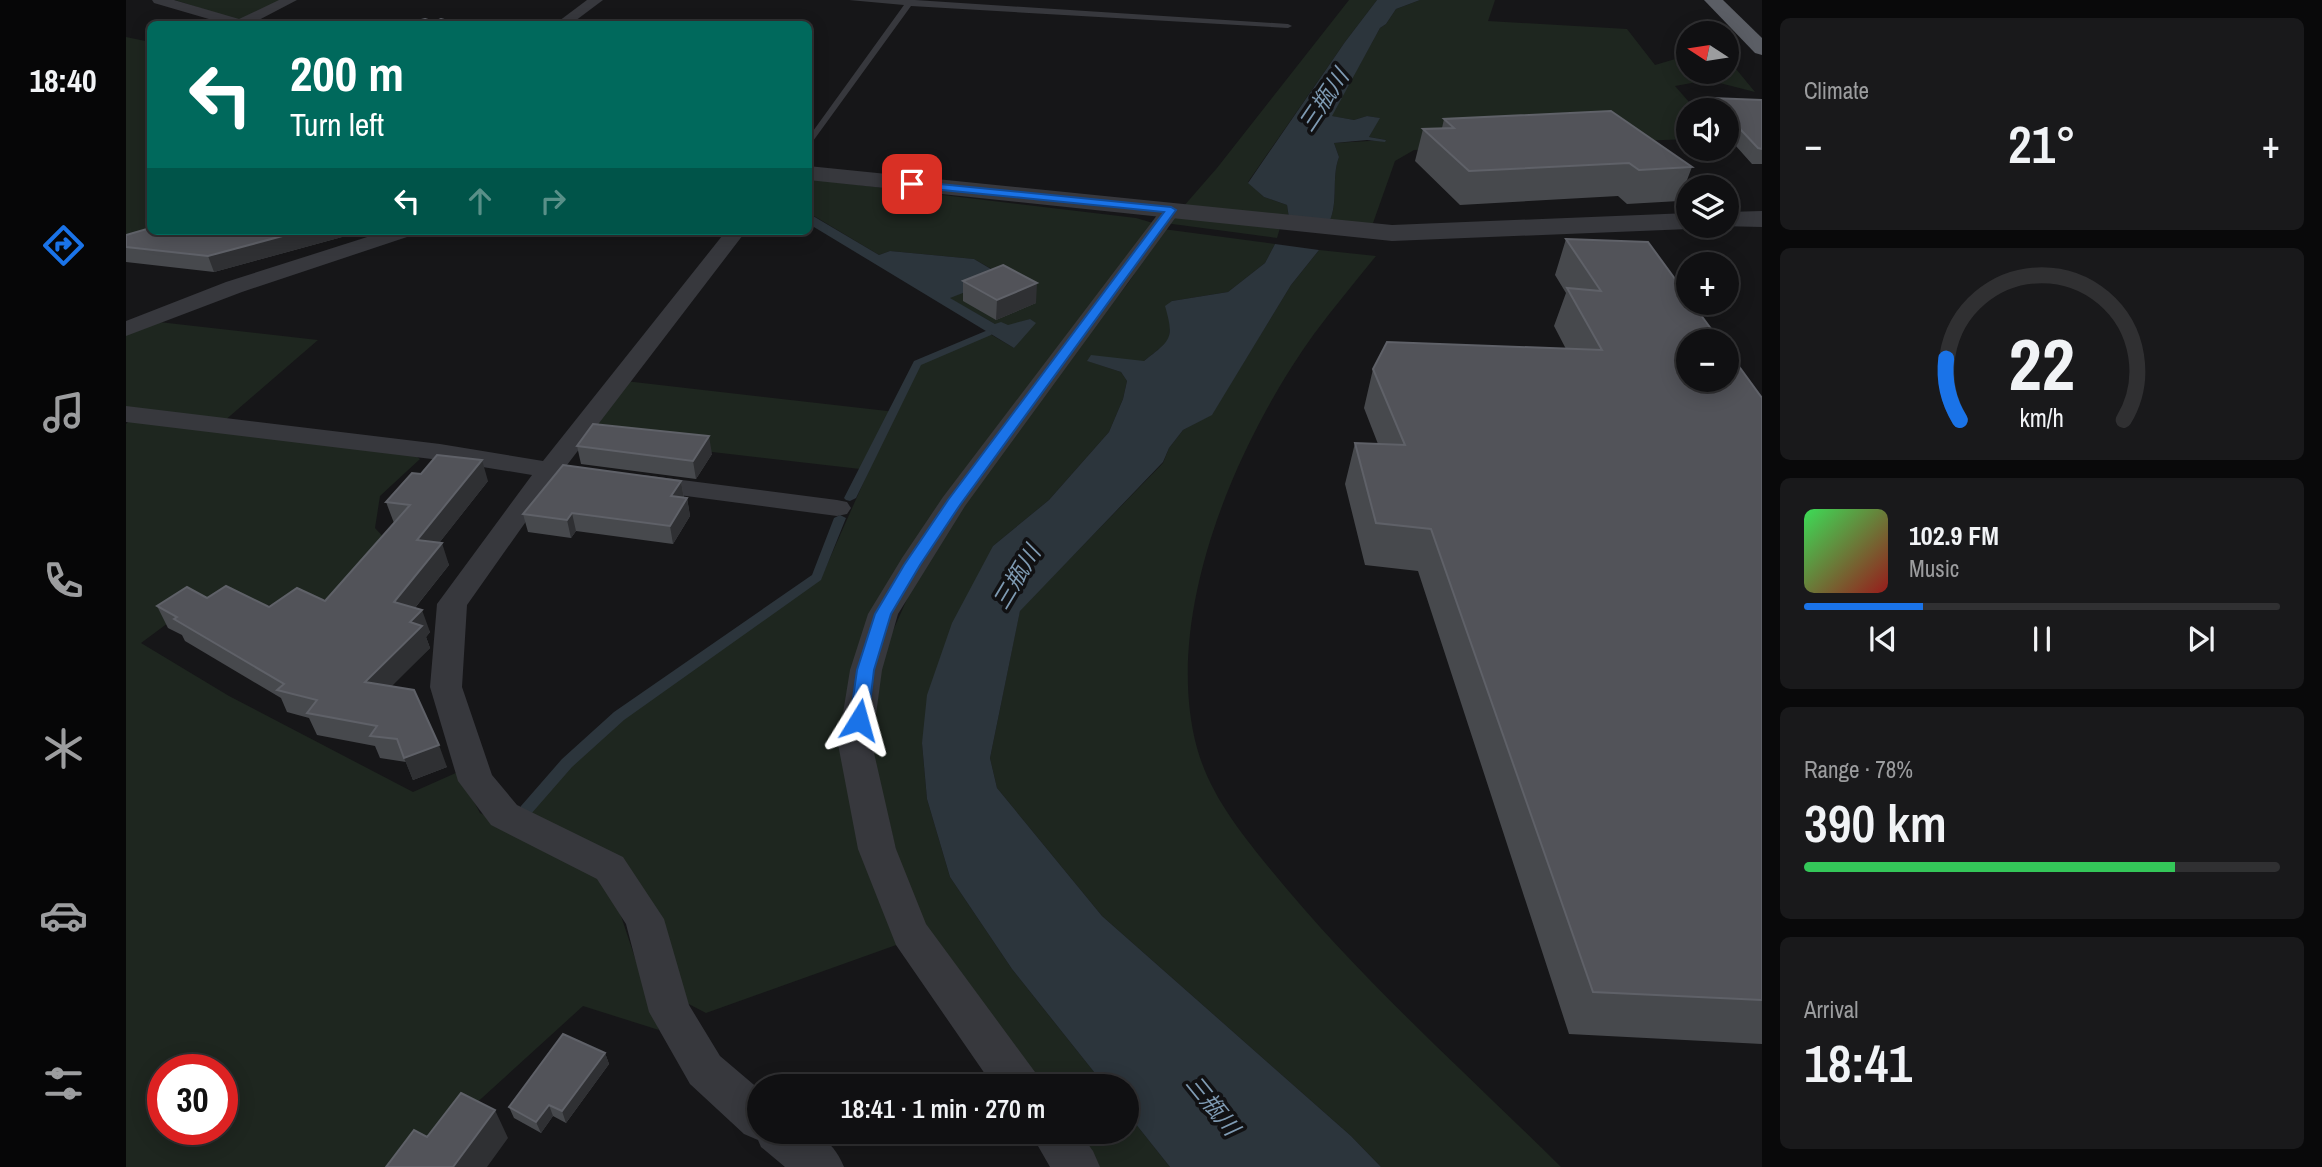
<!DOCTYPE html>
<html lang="en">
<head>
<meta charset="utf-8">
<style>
  :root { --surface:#101012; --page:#19191b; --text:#f1f3f6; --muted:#9c9d9f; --line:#303032; --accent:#1a73e8 }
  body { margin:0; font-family:"Archivo Narrow","Noto Sans JP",sans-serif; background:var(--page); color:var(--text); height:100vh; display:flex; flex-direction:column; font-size:26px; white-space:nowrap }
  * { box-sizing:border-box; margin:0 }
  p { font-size:23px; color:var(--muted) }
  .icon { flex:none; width:38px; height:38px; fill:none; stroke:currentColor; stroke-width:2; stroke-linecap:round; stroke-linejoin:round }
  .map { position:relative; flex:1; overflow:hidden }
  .panel { display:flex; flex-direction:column; gap:18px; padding:18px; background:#09090a; width:560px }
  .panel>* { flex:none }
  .hud { position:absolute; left:21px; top:21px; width:665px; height:214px; border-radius:10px; box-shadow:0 4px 18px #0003,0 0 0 2px var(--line); background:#00695c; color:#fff; overflow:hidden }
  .needle { width:46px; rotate:282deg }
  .tools { position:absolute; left:1550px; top:21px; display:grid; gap:14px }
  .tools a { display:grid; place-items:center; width:63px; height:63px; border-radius:50%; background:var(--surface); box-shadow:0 4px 18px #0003,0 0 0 2px var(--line); font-size:35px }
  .speed { position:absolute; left:21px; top:1054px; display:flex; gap:14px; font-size:35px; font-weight:700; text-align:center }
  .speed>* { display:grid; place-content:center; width:91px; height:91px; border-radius:50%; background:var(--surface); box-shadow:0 4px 18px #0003,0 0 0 2px var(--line); line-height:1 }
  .speed .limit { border:10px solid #d22; background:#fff; color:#111 }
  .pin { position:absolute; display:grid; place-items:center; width:60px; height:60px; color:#fff; margin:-30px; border-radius:14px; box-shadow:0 4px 10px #0006 }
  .me { position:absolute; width:77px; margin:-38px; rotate:8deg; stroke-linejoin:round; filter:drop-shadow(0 0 5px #0008) }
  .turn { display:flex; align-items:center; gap:24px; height:147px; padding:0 28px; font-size:32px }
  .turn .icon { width:91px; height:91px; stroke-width:2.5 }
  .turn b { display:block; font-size:49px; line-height:60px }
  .lanes { display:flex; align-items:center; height:66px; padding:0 28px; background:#0003; justify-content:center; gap:35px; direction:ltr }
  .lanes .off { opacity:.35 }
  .big { font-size:52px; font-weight:600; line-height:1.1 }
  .panel .card { flex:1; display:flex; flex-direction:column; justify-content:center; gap:10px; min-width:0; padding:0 24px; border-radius:10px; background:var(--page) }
  .panel .dial { align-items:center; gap:0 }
  .dial svg { height:182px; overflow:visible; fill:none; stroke:var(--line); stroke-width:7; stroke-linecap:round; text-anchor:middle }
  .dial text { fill:var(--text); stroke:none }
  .song { display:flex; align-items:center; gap:21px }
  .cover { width:84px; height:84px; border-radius:10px; background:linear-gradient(135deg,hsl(130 70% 55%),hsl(0 70% 35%)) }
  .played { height:7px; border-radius:4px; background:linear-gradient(90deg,var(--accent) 25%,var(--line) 25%) }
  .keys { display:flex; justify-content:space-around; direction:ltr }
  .heat { display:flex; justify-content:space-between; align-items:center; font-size:38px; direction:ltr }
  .charge { height:10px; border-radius:5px; background:linear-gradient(90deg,#34c759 78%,var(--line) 0) }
  .trip { position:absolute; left:621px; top:1074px; width:392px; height:70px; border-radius:35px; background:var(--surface); box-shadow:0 4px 18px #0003,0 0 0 2px var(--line); font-weight:600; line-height:70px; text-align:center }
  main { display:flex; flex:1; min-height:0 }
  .menu { display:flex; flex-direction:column; width:126px; justify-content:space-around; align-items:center; background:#060607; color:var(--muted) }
  .menu .icon { width:49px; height:49px }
  .menu .on { color:var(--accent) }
  .menu b { font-size:32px; color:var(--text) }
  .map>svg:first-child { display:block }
  .green { fill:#1e261f; fill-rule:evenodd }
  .water { fill:#2c353c }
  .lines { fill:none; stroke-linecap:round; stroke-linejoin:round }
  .stream { fill:#2c353c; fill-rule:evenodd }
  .service { fill:#37383d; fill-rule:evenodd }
  .minor { fill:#37383d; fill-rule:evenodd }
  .tertiary { fill:#37383d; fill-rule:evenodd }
  .trunk { fill:#5b5e65; fill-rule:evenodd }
  .wall { fill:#47494d }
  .shaded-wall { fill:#2f3033 }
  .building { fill:#525359; stroke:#5f6168; stroke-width:2 }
  .route { fill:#1a73e8; stroke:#114b97; stroke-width:2 }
  .labels { text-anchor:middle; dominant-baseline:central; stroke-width:7; stroke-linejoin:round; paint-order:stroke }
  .water-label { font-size:23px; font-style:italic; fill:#7f9bb3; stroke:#111113 }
</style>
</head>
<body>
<main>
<nav class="menu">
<b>18:40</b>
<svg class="icon on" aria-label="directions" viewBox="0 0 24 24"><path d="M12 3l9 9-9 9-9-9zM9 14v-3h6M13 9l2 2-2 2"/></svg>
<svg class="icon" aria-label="music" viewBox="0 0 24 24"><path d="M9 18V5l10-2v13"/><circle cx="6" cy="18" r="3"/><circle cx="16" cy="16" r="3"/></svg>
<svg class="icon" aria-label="phone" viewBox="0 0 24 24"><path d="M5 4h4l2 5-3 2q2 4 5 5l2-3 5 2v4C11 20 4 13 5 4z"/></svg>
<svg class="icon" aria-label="climate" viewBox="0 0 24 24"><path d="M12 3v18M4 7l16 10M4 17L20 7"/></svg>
<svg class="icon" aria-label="car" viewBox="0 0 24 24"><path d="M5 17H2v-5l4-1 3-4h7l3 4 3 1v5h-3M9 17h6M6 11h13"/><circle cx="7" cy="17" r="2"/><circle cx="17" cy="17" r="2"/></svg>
<svg class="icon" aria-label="filters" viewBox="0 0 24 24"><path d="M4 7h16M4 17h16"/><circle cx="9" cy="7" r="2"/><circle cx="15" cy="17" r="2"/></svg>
</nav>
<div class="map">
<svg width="1636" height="1167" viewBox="0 0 1636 1167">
  <rect width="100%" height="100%" fill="#161618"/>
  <path class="green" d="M49 0H160L114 21Z
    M1223 0H1251L1219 42 1122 182 1138 197 1161 205 1163 218 1057 207 1091 168Z
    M1294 0H1369L1362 21 1501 29 1529 65 1563 55V72H1601V58L1629 92 1582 80 1549 86 1570 110H1563V139L1288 150 1269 161 1247 223H1203C1213 201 1205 178 1213 157L1208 143 1260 140 1243 137 1253 118 1241 116 1228 120 1205 116 1254 28 1260 24 1270 9Z
    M0 37 24 42V230L0 235Z
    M683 179 1010 218 1027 223 810 511 726 691 773 944 580 1013 555 1000 527 917 401 817 440 769 460 750 506 713 695 578 743 470 457 437 499 381 770 412 793 364 864 334 888 348 904 319 882 326 869 324 823 298 869 271 848 259 764 251 753 255 683 213Z
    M1045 216 1154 228 1151 238 1039 223Z
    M1037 229 1149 244 1139 263 1102 292 1046 301 1043 341 1018 361H962L995 372 1001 381 997 399 983 432 923 500 867 546 796 743 801 799 824 877 886 969 980 1087H914L783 903 742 735 758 651 789 581 839 496 940 361 1003 282Z
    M1193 250 1250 256C1229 282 1208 307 1188 334 1111 441 1035 615 1071 748 1084 795 1115 833 1145 870 1232 977 1337 1070 1435 1167H1255L1225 1136 976 916 871 788 864 758 894 610 1037 463 1043 448 1057 430 1086 414 1165 285Z
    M24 321 192 340 97 422 0 411V331Z
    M5 419 287 454 294 459 254 496 249 528 263 543 211 598 123 607 73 600 15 643 103 696 287 792 332 772 354 813 459 865 488 895 533 1030 457 1006 280 1167H0V424ZM37 1069H96V1129H37Z
    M1001 1113 1044 1167H970L946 1132H1001Z"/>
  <path class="water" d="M1251 0H1294L1270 9 1260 24 1254 28 1206 116 1228 120 1241 116 1254 118 1243 137 1260 140 1259 142 1241 140 1208 143 1213 157C1205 178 1213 201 1203 223L1163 218 1161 205 1138 197 1122 183 1219 42Z
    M682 213 753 255 764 251 848 259 870 272 847 289 824 298 869 324 875 322 882 325 904 319 910 323 888 348 683 224Z
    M1149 244 1193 250 1165 285 1086 415 1057 430 1043 448 1037 462 894 611 864 758 871 788 976 916 1225 1136 1255 1167H1044L1001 1113V1087H980L886 969 824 877 801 799 796 743 801 695 826 623 867 546 923 500 983 432 997 399 1001 381 995 372 961 361 965 355 1018 361C1044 340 1049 340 1039 306L1046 301 1102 292 1139 263Z"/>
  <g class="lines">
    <path class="stream" d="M862 330 867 333 865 335 795 365 730 498 724 501 720 500 718 498 788 361Z
      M714 515 720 518 695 580 498 720 446 767 405 814 400 816 395 814 393 810 395 806 436 759 488 712 686 575 708 518Z"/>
    <path class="service" d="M723 0H789L1162 24 1166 26 1162 28 785 6 682 148V138L778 5Z"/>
    <path class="minor" d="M26 0H48L113 19 153 0H171L125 24H100L28 3Z
      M461 0H477L445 24H429Z
      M1045 204 1055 210 839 506 772 614 756 670 746 744 770 849 800 924 909 1072 916 1087H868L770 945 732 849 712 744 724 670 742 614 776 558 817 497 1038 206Z
      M260 231H290L287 235 116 292 0 336V321L100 282Z
      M600 231H620L441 465 449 467 453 473 449 479H430L341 605 336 687 366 775 391 805 497 857 538 919 563 1005 594 1056 634 1090V1132C672 1132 701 1125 718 1167H659L635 1147 632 1140 618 1134 564 1084 523 1012 500 924 471 879 365 825 332 781 304 687 311 604 406 475 314 460 0 422V406L314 444 417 461Z
      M517 475 711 500 721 502 725 508 721 514 711 516 507 489 504 483 507 477Z
      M904 1132H953L967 1151 974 1167H924Z"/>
    <path class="tertiary" d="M682 166 1266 225 1563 213V226H1572L1563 229 1266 241 682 180Z
      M1636 211V227L1593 226H1601V212Z"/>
    <path class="trunk" d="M1578 0H1597L1636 38V55L1629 53Z"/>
  </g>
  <path class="wall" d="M1585 98 1636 100V164H1626L1601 136V110H1581Z
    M1318 119 1566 167 1553 201 1501 204 1492 196 1334 205 1289 161 1297 129 1316 128Z
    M238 231 88 272 0 262V235Z
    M1440 239 1636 398V1044L1443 1034 1292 571 1239 565 1219 484 1229 443 1252 444 1238 408 1247 369 1440 349 1428 326 1440 293 1429 275Z
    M837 281 910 303 870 320 837 301Z
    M451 446 586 454 570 479 455 464Z
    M362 481 313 543 323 565 289 608 304 632 300 637 304 648 265 686 321 767 287 780 280 762 254 758 249 746 191 735 183 718 161 712 155 698 59 641 56 635 42 628 31 606 81 598 143 607 199 601 268 523 260 502Z
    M555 481 558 498H561L564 516 547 544 450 531 445 538 402 532 397 514Z
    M479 1053 483 1064 440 1123 427 1116 415 1133 388 1118 383 1107Z"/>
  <path class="shaded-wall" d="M175 231H238L88 272 82 256Z
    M911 283 910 303 870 320 871 300Z
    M583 436 586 454 570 479 567 461Z
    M356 460 362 481 299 561 291 540Z
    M555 481 558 499 545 496Z
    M561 498 564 516 547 544 544 526Z
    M446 513 450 531 445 538 441 520Z
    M316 543 323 565 276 624 268 602Z
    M296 610 304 632 300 637 304 648 248 704 239 682 284 622Z
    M313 745 321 767 287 780 278 758Z
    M479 1053 483 1064 440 1123 436 1111Z
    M423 1105 427 1116 415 1133 410 1122Z
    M369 1110 382 1138 361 1167H327Z"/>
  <path class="building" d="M299 19 308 22 315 19 333 24H279Z
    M1585 98 1636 100V149L1632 148 1601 115V110H1597Z
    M1485 111 1566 167 1513 170 1503 163 1343 171 1297 129 1328 128 1318 119Z
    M24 228V231H175L82 256 0 247V235Z
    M1440 239 1522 242 1563 298V303H1566L1594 341H1563V380H1601V350L1636 398V1000L1467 992 1305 529 1250 523 1229 443 1279 445 1247 369 1261 342 1476 350 1441 288 1475 291Z
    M877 265 911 283 871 300 837 281Z
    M467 424 583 436 567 461 451 446Z
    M311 455 356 460 291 540 316 543 268 602 296 610 284 622 296 626 239 682 288 690 313 745 278 758 271 739 244 736 251 726 181 713 191 700 151 690 158 684 48 619 51 617 31 606 61 587 81 598 100 586 143 607 171 588 199 601 284 505 260 502 286 473 295 474Z
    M437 465 555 481 545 496 561 498 544 526 446 513 441 520 397 514Z
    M437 1034 479 1053 436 1111 423 1105 410 1122 383 1107Z
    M335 1093 369 1110 327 1167H260L288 1130 301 1137Z"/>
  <path class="route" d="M783 181 1045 207 1050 210 834 505 794 565 765 614 748 670 742 720 739 724H726L724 720 731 670 749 614 778 565 822 500 1038 212 786 187 781 184Z"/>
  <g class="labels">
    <g class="water-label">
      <text transform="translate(1197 100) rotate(-56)">三瓶川</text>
      <text transform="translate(890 577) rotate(-59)">三瓶川</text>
      <text transform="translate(1087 1105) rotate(51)">三瓶川</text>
    </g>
  </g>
</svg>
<div class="tools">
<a><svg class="needle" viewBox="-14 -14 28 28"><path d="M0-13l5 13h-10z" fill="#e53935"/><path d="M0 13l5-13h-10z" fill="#9c9d9f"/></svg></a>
<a><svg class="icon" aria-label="sound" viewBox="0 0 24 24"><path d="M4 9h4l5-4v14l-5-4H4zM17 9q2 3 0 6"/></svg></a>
<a><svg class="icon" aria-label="layers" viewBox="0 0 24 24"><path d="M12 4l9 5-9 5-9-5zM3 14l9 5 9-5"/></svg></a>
<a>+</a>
<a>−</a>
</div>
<div class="speed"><div class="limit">30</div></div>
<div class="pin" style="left:786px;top:184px;background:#d93025"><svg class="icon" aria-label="arrive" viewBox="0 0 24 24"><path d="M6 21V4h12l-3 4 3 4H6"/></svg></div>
<svg class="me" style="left:733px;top:720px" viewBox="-20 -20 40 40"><path d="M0-17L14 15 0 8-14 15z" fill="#1a73e8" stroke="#fff" stroke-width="4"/></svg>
<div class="trip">18:41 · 1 min · 270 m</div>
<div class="hud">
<div class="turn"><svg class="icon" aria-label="left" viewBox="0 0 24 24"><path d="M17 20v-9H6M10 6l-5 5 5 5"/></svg><div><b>200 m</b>Turn left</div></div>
<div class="lanes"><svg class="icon" aria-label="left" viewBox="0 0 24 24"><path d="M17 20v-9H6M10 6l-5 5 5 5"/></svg><svg class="icon off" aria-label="ahead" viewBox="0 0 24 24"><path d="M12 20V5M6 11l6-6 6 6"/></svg><svg class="icon off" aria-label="right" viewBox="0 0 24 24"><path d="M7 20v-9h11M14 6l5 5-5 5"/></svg></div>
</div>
</div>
<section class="panel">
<div class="card"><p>Climate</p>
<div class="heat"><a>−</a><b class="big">21°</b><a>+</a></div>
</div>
<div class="card dial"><svg viewBox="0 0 100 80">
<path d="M14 69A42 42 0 1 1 86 69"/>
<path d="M14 69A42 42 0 0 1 8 42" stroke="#1a73e8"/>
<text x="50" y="56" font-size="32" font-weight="700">22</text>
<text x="50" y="72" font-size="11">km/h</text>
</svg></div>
<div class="card">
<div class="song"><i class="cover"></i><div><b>102.9 FM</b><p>Music</p></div></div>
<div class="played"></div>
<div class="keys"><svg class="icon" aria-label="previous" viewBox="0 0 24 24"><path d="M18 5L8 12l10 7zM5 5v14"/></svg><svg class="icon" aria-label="pause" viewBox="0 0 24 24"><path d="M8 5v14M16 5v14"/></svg><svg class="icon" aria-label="next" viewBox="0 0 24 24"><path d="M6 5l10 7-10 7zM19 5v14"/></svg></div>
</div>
<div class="card"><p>Range · 78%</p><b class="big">390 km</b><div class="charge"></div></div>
<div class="card"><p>Arrival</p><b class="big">18:41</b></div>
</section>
</main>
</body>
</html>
